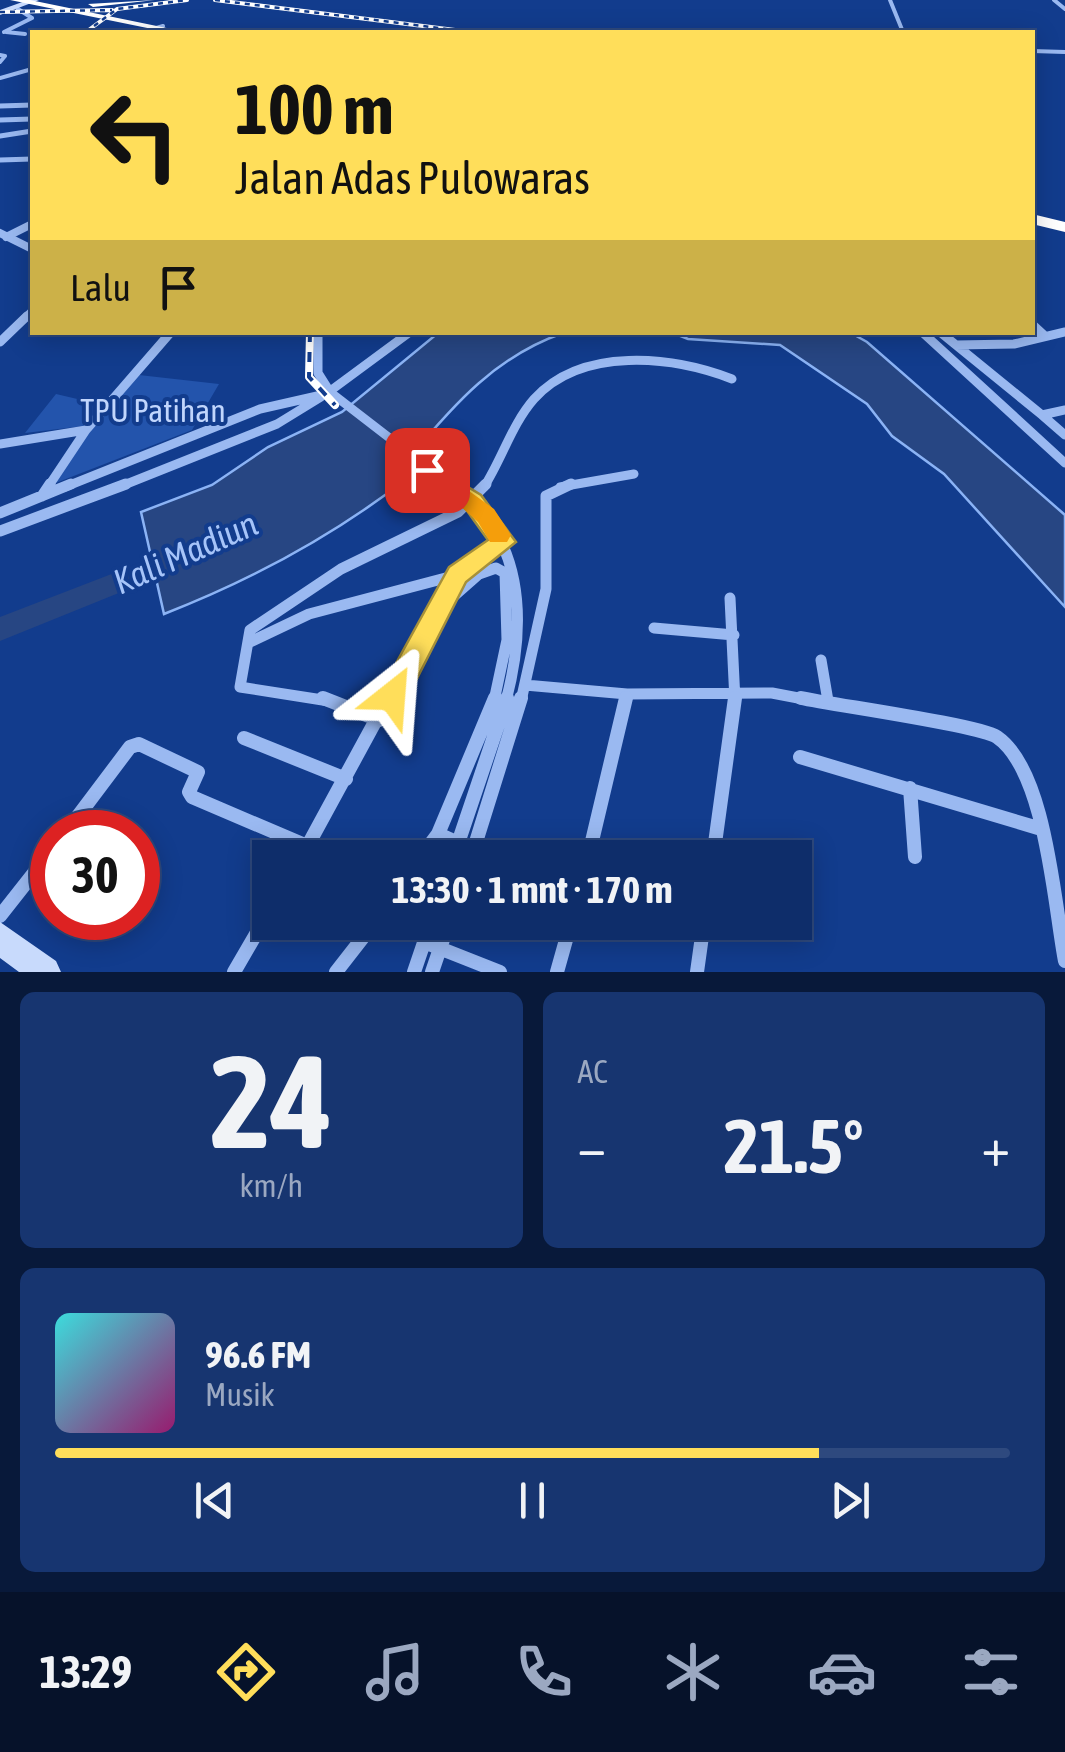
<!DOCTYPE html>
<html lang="id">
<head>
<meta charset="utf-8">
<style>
  :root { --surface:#0e2d6a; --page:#173570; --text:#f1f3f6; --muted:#9ba8c1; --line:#2e497e; --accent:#ffde5a }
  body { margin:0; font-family:"Asap Condensed",sans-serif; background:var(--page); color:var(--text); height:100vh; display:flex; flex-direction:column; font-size:38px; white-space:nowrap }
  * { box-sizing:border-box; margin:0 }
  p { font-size:32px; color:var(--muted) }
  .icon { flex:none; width:55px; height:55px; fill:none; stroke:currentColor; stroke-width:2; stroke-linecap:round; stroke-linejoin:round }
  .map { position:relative; height:972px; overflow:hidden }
  .details { display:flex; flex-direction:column; gap:20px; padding:20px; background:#08193a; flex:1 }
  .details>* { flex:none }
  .banner { position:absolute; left:30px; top:30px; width:1005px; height:305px; border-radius:0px; box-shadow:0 5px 25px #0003,0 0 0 2px var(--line); background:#ffde5a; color:#111; overflow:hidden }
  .speed { position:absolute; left:30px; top:810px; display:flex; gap:20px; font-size:50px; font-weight:700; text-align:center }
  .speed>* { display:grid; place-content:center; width:130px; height:130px; border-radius:50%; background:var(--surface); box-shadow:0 5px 25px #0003,0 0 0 2px var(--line); line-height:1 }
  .speed .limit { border:15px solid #d22; background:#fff; color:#111 }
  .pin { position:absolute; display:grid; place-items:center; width:85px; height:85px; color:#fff; margin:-42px; border-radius:20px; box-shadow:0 5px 15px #0006 }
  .me { position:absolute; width:110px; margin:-55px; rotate:28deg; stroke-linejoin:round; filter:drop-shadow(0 0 8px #0008) }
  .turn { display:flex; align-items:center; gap:35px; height:210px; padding:0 40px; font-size:45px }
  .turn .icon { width:130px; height:130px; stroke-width:2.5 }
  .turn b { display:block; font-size:70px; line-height:85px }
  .then { display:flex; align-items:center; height:95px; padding:0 40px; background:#0003; gap:20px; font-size:38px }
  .big { font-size:75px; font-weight:700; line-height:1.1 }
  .details .card { flex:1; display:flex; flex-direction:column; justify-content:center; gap:15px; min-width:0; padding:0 35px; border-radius:15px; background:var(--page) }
  .details .dial { align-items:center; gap:0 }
  .dial b { font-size:130px; line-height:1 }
  .song { display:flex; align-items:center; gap:30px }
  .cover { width:120px; height:120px; border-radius:15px; background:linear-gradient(135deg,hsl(180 70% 55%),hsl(320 70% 35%)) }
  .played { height:10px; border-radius:5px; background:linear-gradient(90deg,var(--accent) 80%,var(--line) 80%) }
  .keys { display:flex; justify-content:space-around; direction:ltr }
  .heat { display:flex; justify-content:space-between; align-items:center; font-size:55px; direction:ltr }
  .details .tiles { flex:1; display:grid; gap:20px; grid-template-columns:1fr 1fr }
  .card:last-child { grid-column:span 2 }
  .trip { position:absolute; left:252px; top:840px; width:560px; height:100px; border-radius:0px; background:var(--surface); box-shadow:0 5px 25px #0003,0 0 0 2px var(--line); font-weight:700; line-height:100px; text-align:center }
  .dock { display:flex; height:160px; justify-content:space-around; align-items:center; background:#06122a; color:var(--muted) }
  .dock .icon { width:70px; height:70px }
  .dock .on { color:var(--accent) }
  .dock b { font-size:45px; color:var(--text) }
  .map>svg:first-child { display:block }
  .green { fill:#2354ac }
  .water { fill:#274683; stroke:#8bb3f5; stroke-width:2.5 }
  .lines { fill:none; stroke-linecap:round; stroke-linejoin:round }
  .river { fill:#274683; fill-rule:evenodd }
  .street-far5 { stroke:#9ab9f1; stroke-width:4 }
  .street-far4 { stroke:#9ab9f1; stroke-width:5 }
  .street-far3 { stroke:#9ab9f1; stroke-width:8 }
  .street-far2 { stroke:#9ab9f1; stroke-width:9 }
  .street-far1 { stroke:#9ab9f1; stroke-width:11 }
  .street { stroke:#9ab9f1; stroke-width:14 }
  .secondary { fill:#c8dafc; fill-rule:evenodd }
  .highway { fill:#fff; fill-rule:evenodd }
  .rail-far1-casing { stroke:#fff; stroke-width:4 }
  .rail-casing { stroke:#fff; stroke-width:8 }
  .rail-far1 { stroke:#123c8d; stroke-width:2.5; stroke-dasharray:5; stroke-linecap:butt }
  .rail { stroke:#123c8d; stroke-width:4; stroke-dasharray:10; stroke-linecap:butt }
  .route { fill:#ffde5a; stroke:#a6903a; stroke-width:2.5 }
  .slow { fill:#f59e0b }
  .labels { text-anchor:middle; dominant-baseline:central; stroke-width:8; stroke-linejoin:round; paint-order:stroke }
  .park-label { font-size:32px; fill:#c1d6fd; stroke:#123c8d }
  .water-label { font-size:35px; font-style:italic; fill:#a6c4f9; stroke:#123c8d }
</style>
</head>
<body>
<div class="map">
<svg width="1065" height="972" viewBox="0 0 1065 972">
  <rect width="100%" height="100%" fill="#123c8d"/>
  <path class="green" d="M139 375 219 384 192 430 53 484 78 444Z
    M56 394 103 405 84 426 25 433Z"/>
  <path class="water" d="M438 333H563C497 356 455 403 411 456L413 474C338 533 254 579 164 614L141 512 212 485 268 447 342 412Z
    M851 333 867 342 1065 515V607L944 474 892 436 867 404 780 345 688 339 673 333Z"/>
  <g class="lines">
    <path class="river" d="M179 548 188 551 191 558 188 565 0 641V617Z"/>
    <path class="street-far5" d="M890 0 903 32
      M1054 0 1065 9
      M4 32 32 18 18 9
      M6 32 25 34
      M143 32 163 26
      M1032 51 1065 52
      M0 55 5 56 0 62
      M0 78 32 69"/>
    <path class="street-far4" d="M0 106 32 105
      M0 120 32 119
      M0 136 32 131
      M0 160 32 159"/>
    <path class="street-far3" d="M0 233 32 249
      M6 237 32 224
      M24 319 32 311"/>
    <path class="street-far2" d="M1032 324 1045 336
      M318 332V373L330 392 453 487
      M922 332 1065 463
      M940 332 1042 415 1065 410
      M0 342 27 316
      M956 345 1014 344 1065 332
      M1042 415 1065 435
      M0 444 86 430
      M48 487 86 430 171 332
      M65 487 260 409 326 394 410 332
      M119 487 277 424 321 397
      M484 487C502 459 512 424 534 399 582 346 672 356 732 379
      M560 487 634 474"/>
    <path class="street-far1" d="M449 484C525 533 527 621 506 701
      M42 496 50 484
      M0 513 71 484
      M0 531 126 484
      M730 598 735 701
      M445 604 479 574 496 568 505 573 507 640 494 701
      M654 628 734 635
      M248 643 309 614 457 575
      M821 660 828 701
      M525 685 627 694 772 693 814 701
      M329 701 240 687 250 630 341 569 458 512 486 484
      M386 701 447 589 458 575 504 542
      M521 701 546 589V496L571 484
      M625 701 627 694"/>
    <path class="street" d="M323 698 379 720
      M801 698C833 705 979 725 997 737 1046 771 1054 903 1065 961
      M244 738 346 779
      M800 757 1038 828
      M910 788 915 857
      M66 832 130 747 139 744 198 772 189 792 192 797 307 846
      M438 834 495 698
      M301 858 388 698
      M420 858 438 834 458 843
      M453 858 507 698
      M471 858 521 698
      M588 858 626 698
      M713 858 735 698
      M0 916 52 850
      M424 942 500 972
      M234 972 270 910
      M336 972 375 922
      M414 972 431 922
      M432 972 449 922
      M557 972 571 922
      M697 972 704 922"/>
    <path class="secondary" d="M28 0H39L0 15V10Z
      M0 922 56 961 61 972H19L0 958Z"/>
    <path class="highway" d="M10 0H30L186 32H167Z
      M155 0 93 7 88 4Z
      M1032 214 1065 222V232L1032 224Z"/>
    <g class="rail-far1-casing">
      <path id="rail-far1" d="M215 0 471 32
        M0 12 112 10
        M86 32 117 9 187 0"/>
    </g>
    <g class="rail-casing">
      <path id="rail" d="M310 332 309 377 335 405"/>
    </g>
    <use href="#rail-far1" class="rail-far1"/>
    <use href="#rail" class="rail"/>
  </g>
  <path class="route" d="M427 462 481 495 516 542 466 582 403 706 392 710 382 706 378 696 449 567 488 540 465 508 419 476 416 470Z"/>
  <path class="slow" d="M458 483 494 509 511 535 507 542H490L478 522 450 497V485Z"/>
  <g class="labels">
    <g class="park-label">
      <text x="153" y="410">TPU Patihan</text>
    </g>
    <g class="water-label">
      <text transform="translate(185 552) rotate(-24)">Kali Madiun</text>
    </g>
  </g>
</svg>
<div class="speed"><div class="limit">30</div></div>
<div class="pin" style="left:427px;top:470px;background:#d93025"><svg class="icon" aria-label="arrive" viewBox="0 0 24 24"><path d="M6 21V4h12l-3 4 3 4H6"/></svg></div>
<svg class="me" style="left:392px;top:696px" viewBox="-20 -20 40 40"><path d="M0-17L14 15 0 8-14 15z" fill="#ffde5a" stroke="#fff" stroke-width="4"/></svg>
<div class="trip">13:30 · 1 mnt · 170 m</div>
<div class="banner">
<div class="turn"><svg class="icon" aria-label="left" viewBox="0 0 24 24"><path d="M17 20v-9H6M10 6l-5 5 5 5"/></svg><div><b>100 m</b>Jalan Adas Pulowaras</div></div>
<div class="then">Lalu<svg class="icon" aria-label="arrive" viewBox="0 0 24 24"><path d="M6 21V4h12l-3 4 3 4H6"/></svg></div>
</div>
</div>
<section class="details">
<div class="tiles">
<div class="card dial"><b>24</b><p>km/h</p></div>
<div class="card"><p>AC</p>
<div class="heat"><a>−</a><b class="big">21.5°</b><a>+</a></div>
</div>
<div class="card">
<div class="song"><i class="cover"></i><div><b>96.6 FM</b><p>Musik</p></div></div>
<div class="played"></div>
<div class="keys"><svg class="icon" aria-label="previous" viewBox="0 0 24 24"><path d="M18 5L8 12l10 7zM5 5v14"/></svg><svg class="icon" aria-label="pause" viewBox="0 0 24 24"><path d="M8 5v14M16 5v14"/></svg><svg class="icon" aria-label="next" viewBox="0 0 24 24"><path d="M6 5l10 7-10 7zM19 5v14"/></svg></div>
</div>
</div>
</section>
<nav class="dock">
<b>13:29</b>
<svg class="icon on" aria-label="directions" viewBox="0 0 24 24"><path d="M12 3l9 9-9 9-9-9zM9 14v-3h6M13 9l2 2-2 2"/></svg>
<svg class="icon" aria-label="music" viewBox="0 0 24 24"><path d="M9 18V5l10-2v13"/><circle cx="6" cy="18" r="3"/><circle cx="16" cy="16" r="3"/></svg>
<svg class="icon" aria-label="phone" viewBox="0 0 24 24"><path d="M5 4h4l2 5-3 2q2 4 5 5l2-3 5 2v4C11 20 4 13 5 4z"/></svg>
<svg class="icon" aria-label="climate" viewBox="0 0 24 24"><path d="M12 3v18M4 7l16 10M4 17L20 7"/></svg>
<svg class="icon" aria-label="car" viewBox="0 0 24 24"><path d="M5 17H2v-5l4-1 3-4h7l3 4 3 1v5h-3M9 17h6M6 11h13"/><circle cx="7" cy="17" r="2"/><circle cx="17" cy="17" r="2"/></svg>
<svg class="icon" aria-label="filters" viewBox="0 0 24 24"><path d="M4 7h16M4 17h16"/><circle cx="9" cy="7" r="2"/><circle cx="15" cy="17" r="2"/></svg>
</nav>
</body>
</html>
